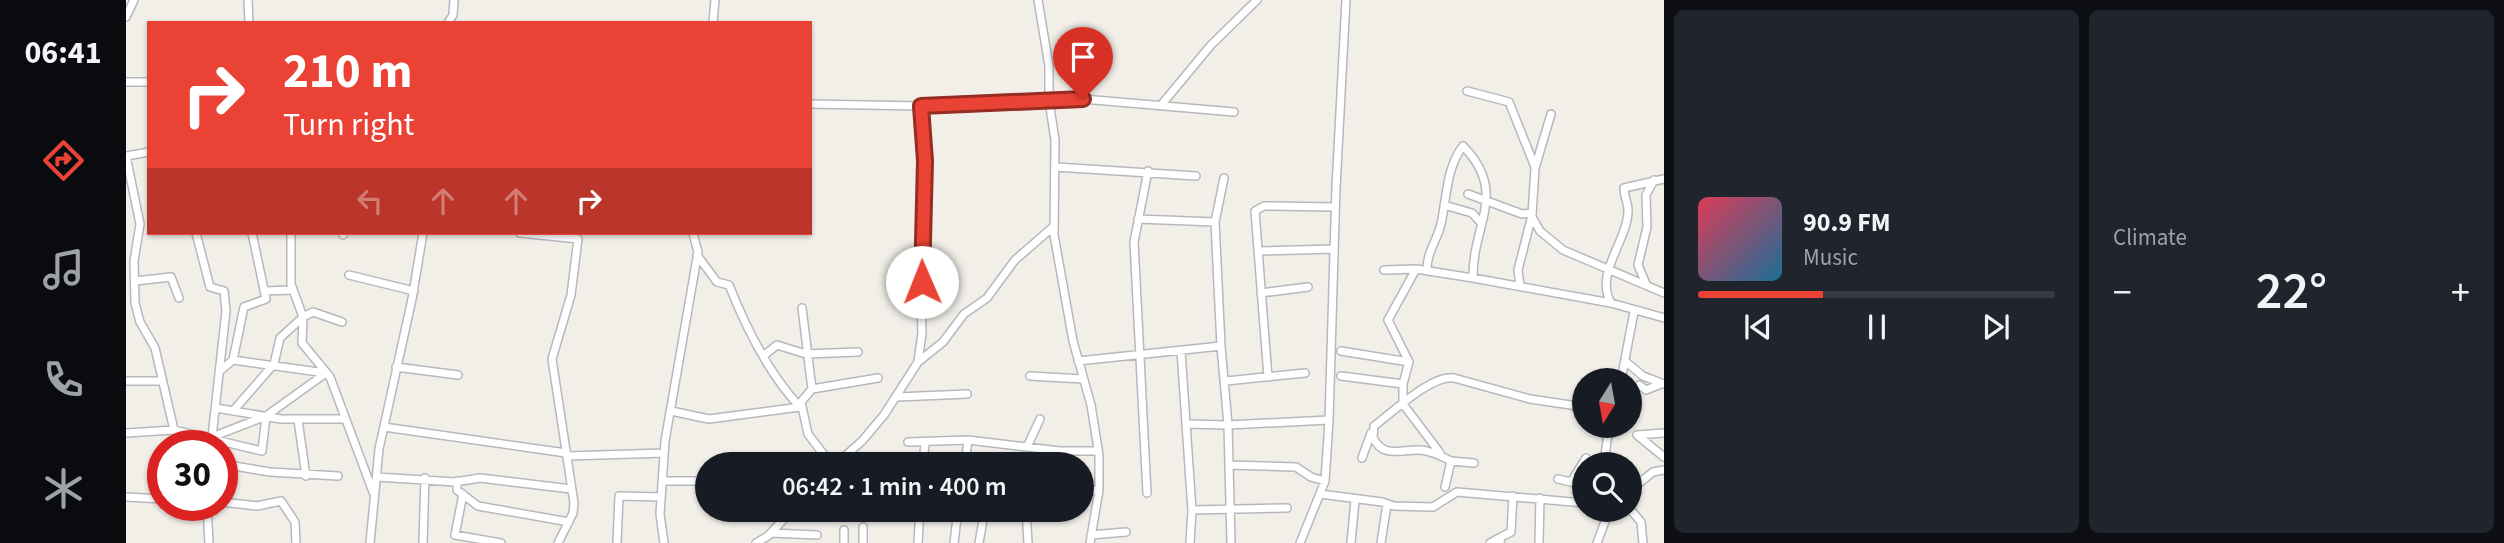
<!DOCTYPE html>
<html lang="en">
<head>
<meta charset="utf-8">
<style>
  :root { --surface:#171b24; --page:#20242c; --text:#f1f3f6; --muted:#9ea1a6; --line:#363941; --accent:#ea4335 }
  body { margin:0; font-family:"Source Sans 3",sans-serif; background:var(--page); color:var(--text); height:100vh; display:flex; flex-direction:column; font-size:26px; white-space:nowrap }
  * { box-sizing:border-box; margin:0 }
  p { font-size:23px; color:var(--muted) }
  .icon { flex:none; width:38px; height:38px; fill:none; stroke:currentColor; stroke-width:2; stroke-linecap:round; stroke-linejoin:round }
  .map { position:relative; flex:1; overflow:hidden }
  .side { display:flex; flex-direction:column; gap:10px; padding:10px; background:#0d0f14; width:840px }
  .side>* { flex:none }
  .top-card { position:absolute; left:21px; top:21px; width:665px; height:214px; border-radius:0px; box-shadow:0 2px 5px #0004; background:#ea4335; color:#fff; overflow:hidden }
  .needle { width:46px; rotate:191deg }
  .fabs { position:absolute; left:1446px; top:368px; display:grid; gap:14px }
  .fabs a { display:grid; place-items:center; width:70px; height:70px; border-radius:50%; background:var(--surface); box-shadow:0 2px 5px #0004; font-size:35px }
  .speed { position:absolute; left:21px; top:430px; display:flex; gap:14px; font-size:35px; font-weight:700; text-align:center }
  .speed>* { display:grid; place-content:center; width:91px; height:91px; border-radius:50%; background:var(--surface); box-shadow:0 2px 5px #0004; line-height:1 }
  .speed .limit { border:10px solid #d22; background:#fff; color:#111 }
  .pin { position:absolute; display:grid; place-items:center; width:60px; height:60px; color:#fff; margin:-72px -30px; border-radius:50% 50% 50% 0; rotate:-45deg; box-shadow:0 0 7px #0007 }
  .pin .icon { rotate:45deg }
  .me { position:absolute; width:77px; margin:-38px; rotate:359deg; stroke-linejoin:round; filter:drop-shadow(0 0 5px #0008) }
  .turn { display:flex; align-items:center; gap:24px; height:147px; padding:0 21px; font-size:32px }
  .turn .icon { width:91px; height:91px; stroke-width:2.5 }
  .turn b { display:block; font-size:49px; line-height:60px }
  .lanes { display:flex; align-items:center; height:66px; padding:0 21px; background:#0003; justify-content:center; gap:35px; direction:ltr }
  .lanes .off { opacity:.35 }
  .big { font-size:52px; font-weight:600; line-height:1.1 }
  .side .widget { flex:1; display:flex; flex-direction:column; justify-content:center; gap:10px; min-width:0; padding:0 24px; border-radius:10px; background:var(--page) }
  .song { display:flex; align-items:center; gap:21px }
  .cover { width:84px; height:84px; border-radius:10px; background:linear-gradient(135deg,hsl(350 70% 55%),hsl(200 70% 35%)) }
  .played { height:7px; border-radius:4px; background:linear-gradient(90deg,var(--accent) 35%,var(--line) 35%) }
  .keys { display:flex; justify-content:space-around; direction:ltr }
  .heat { display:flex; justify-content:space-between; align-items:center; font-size:38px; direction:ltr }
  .side .tiles { flex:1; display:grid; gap:10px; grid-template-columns:repeat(2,1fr) }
  .trip { position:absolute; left:569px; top:452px; width:399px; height:70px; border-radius:35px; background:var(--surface); box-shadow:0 2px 5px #0004; font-weight:600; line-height:70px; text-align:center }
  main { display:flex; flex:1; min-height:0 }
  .tabs { display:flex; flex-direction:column; width:126px; justify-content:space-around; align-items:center; background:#090b0e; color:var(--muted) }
  .tabs .icon { width:49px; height:49px }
  .tabs .active { color:var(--accent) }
  .tabs b { font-size:32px; color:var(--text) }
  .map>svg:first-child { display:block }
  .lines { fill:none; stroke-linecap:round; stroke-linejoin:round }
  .minor-casing { stroke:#b5b8bc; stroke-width:10 }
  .minor { stroke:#fff; stroke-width:7 }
  .route-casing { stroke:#982c22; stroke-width:18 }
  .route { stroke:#ea4335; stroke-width:12 }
</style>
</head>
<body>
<main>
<nav class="tabs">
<b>06:41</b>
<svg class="icon active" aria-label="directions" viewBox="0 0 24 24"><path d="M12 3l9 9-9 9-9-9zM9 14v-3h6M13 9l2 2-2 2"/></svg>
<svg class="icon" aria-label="music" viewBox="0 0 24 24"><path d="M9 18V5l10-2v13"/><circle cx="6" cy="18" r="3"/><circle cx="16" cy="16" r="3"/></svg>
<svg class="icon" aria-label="phone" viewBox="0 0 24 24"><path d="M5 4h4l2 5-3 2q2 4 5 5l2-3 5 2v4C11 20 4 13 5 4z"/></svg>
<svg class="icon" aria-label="climate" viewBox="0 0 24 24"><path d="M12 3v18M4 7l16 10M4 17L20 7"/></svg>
</nav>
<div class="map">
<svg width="1538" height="543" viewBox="0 0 1538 543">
  <rect width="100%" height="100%" fill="#f1efe8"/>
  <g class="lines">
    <g class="minor-casing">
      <path id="minor" d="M122 0 123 23
        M912 0 923 66V101L929 140 928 235 947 341 965 405 973 455V490L964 543
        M0 17 8 0
        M322 23 327 15 328 0
        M587 23 589 0
        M0 82H23
        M1341 91 1383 102 1409 167
        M684 104 795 106 957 99 1108 112
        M1036 104 1085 45 1131 0
        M0 156 14 224 8 261 9 303 14 322 29 348 48 430
        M0 156 23 152
        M930 167 1070 176
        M1342 194 1396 214 1406 213
        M1318 205 1346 213 1355 223
        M1406 217 1414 231 1437 250 1538 293
        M1012 219 1089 222
        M70 233 84 287 98 291 100 311 85 446
        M165 233V284L177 317 176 343 204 377 247 492
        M394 233 452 239 445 295 426 359 448 503 447 513 432 543
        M217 235V233
        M1132 251 1208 249
        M1290 269 1262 320 1283 362 1277 384V404L1314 453
        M1258 270 1290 269 1347 278 1485 303 1538 318
        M1301 270C1301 251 1311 241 1315 224 1321 197 1320 168 1337 146 1383 193 1346 224 1347 278
        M223 275 288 291
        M9 281 45 277 53 298
        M1520 284 1512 265 1521 227 1520 195 1528 180
        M1394 286 1392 270 1406 215 1409 168 1425 114
        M138 291 167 290
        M1135 293 1182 287
        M1485 303C1468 273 1502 241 1502 210 1502 203 1498 196 1498 188L1538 179
        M676 308 686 389
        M1095 346 1089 222 1098 178
        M1055 351 1066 510
        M1215 351 1283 362
        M637 356 651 345 680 354 732 352
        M107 360 200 373
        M952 361 1095 346 1102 425 1203 420 1199 481 1174 543
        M1499 361 1517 376 1538 384
        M792 362 796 333 794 265 799 161 795 106
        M270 367 332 375
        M95 370 107 360 118 307 140 299 126 233
        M904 376 957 379
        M1215 376 1277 384
        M1142 377 1129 211 1138 206 1209 207
        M1495 380 1508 312
        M0 381H36
        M1100 381 1179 373
        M1503 392 1513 385 1520 390 1535 384
        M771 397 841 394
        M90 408 155 419H219
        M107 411 148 364 154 338 177 317 187 312 216 322
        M545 411 583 419 674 407C642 373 620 328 603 285L591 282 571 255
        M172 420 180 476
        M1203 420 1210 187 1220 0
        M1060 424 1102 425 1105 543
        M258 427 440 453
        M0 433 48 430 136 451 140 416
        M1538 433 1511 435 1538 457
        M86 437 140 416 200 373
        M782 442 842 440 934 451H972
        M901 447 914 419
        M441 456 538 453
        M1236 458 1245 433
        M1325 461 1348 463
        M764 463 774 464
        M96 464 144 472 212 476
        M705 464 682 434 675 402 686 389 752 378
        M710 464 736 441 758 415 792 362 817 342 838 314 861 298 889 260 927 227
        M797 464 799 443
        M839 464 842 440
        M1478 464 1483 425
        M1103 465 1170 467 1185 477 1199 481
        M251 477 329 482 354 478 445 489
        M1432 479 1458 485
        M331 481V490L352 506 443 522
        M536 481H581
        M1445 482 1460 458
        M1319 487 1325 461C1315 456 1304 450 1292 450 1273 450 1256 458 1247 437L1248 426C1266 413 1306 374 1328 378L1404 399 1458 407
        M956 491 973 490
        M1503 491 1527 472 1538 470
        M1021 493 1008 242 1022 171
        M337 494 329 535 375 543
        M1194 494 1256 502 1268 506 1307 507 1331 492 1458 503
        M0 497 37 499
        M96 502 131 506 155 501 169 522 170 543
        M81 506 83 543
        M1503 508 1515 522 1517 543
        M900 509 902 543
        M737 527V543
        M645 533 691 535
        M965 535 1000 532
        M244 543 253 449 286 299 297 233
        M297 543 299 478
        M491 543 493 496 535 497
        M538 543 534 514 539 441 572 252 567 233
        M630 543 642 536 667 509
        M718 543V530
        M792 543 794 509
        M828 543 832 509
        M853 543 857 520 864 509
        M1064 543 1066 510 1161 508
        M1225 543 1229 500
        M1255 543 1261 504
        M1364 543 1375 537
        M1374 543 1375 537 1385 532 1387 496
        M1413 543 1414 498
        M1471 543 1481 516 1479 509"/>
    </g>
    <use href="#minor" class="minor"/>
  </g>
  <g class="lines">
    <g class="route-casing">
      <path id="route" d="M796 282 799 161 795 106 957 99"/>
    </g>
    <use href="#route" class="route"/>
  </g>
</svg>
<div class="fabs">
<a><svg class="needle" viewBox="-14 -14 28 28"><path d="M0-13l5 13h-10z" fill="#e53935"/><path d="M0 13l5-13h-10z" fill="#9ea1a6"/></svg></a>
<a><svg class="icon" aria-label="search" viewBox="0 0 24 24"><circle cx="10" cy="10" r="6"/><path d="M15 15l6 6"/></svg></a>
</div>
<div class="speed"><div class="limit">30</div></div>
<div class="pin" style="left:957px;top:99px;background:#d93025"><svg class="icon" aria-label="arrive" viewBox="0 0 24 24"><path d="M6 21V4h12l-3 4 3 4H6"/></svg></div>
<svg class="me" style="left:796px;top:282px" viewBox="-20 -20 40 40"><circle r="19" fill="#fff"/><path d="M0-13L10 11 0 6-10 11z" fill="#ea4335"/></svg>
<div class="trip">06:42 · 1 min · 400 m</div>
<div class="top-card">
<div class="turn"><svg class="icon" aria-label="right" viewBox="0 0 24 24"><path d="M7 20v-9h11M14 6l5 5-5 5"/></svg><div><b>210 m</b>Turn right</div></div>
<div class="lanes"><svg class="icon off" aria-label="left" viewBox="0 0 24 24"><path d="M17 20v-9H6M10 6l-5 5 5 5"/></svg><svg class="icon off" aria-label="ahead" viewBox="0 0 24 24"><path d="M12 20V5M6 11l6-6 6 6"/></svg><svg class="icon off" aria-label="ahead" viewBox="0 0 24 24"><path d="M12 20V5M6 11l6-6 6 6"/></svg><svg class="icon" aria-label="right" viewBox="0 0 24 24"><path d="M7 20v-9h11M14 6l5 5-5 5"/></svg></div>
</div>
</div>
<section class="side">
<div class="tiles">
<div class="widget">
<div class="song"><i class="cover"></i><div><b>90.9 FM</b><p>Music</p></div></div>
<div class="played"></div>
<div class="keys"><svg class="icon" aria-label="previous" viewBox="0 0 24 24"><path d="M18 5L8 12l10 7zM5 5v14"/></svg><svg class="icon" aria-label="pause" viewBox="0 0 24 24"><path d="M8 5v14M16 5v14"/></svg><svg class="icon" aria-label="next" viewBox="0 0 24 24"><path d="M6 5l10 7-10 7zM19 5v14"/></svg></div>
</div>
<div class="widget"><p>Climate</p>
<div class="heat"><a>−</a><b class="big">22°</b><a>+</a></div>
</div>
</div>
</section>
</main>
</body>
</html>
